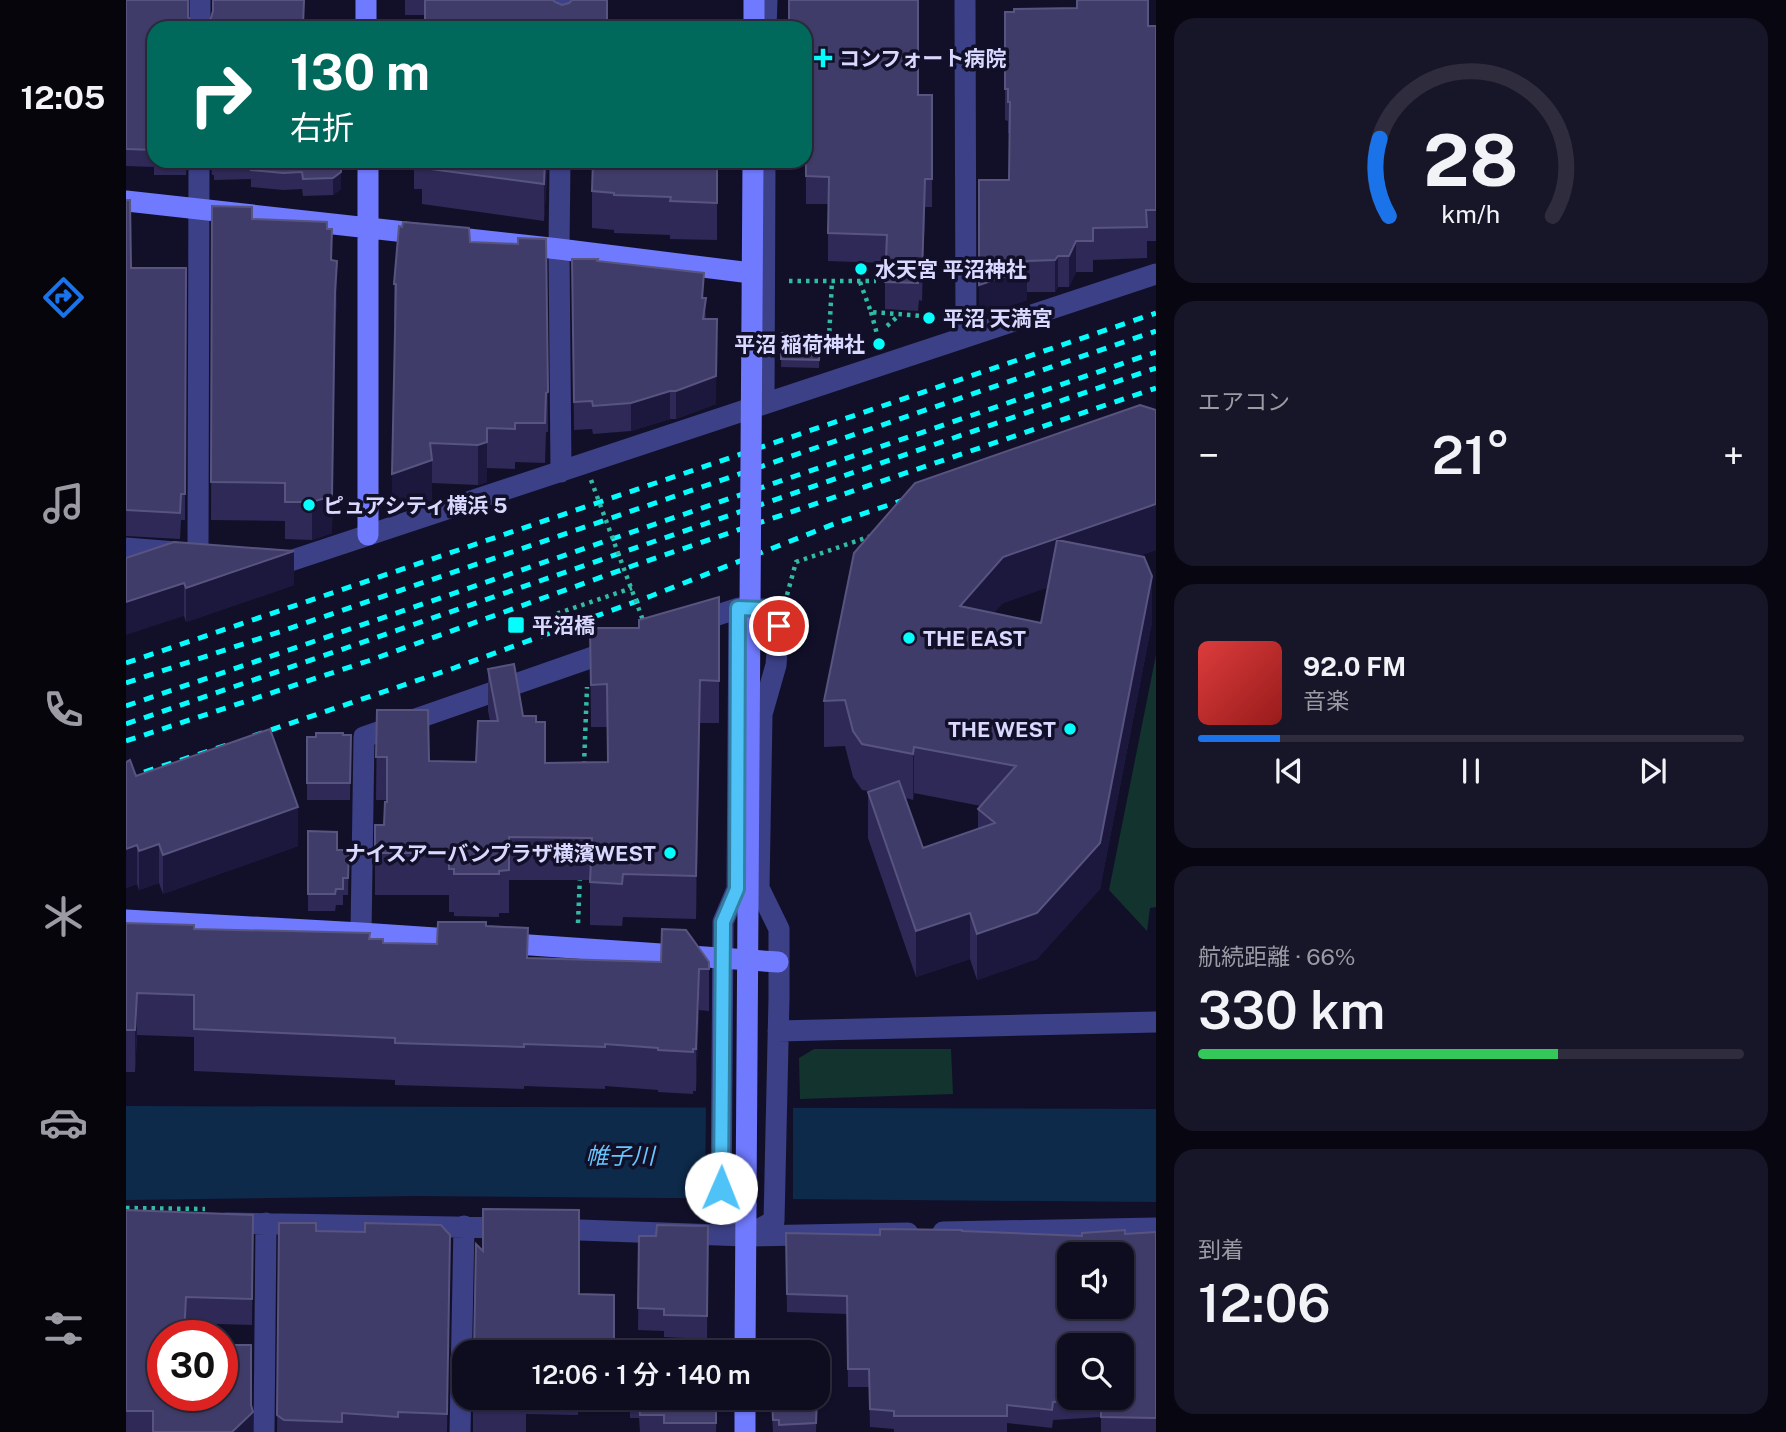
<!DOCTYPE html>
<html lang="ja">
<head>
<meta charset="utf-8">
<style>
  :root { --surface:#0e0c1f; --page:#171528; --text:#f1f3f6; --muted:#9b9ba4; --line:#2e2c3d; --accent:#1a73e8 }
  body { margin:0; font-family:"Public Sans","Noto Sans JP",sans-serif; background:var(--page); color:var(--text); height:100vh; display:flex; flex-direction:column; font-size:26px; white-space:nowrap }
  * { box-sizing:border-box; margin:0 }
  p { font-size:23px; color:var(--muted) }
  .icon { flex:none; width:38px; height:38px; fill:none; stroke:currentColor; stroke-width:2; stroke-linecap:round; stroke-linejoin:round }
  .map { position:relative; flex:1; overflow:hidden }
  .drawer { display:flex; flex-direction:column; gap:18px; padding:18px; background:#080711; width:630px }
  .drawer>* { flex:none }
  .hud { position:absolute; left:21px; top:21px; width:665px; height:147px; border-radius:21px; box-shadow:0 2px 5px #0004,0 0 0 2px var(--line); background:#00695c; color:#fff; overflow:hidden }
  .fabs { position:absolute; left:931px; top:1242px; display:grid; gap:14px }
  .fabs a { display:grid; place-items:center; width:77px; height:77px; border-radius:14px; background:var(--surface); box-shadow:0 2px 5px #0004,0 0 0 2px var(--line); font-size:35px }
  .speed { position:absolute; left:21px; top:1320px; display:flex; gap:14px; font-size:35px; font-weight:700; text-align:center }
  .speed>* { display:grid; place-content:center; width:91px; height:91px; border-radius:50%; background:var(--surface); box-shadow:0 2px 5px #0004,0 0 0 2px var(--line); line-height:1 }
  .speed .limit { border:10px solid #d22; background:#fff; color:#111 }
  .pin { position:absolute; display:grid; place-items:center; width:60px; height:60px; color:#fff; margin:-30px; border:4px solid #fff; border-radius:50%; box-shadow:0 2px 7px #0007 }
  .me { position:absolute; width:77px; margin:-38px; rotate:1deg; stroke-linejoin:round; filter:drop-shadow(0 0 5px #0008) }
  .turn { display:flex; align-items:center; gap:24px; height:147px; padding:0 28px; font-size:32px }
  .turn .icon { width:91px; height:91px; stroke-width:2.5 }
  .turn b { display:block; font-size:49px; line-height:60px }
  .big { font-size:52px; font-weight:600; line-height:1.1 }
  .drawer .tile { flex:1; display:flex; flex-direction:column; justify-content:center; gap:10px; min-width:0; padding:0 24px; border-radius:21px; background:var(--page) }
  .drawer .dial { align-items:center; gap:0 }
  .dial svg { height:182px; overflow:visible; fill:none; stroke:var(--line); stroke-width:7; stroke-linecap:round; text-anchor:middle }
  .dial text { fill:var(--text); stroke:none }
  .song { display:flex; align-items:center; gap:21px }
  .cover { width:84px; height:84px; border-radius:10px; background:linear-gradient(135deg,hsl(0 70% 55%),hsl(0 70% 35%)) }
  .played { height:7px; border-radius:4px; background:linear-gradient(90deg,var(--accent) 15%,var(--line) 15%) }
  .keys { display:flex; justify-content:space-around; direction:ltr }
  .heat { display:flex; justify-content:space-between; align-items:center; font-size:38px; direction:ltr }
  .charge { height:10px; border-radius:5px; background:linear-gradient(90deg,#34c759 66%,var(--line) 0) }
  .trip { position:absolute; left:326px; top:1340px; width:378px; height:70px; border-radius:21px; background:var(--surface); box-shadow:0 2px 5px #0004,0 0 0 2px var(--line); font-weight:600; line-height:70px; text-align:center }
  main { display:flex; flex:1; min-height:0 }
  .dock { display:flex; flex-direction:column; width:126px; justify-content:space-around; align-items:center; background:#06050c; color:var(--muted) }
  .dock .icon { width:49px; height:49px }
  .dock .on { color:var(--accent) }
  .dock b { font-size:32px; color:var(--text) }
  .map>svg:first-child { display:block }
  .green { fill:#13332e }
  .water { fill:#0d2a4b }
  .pier { fill:#121029 }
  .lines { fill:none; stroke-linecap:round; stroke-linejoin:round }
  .path { stroke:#31baa4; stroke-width:4.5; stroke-dasharray:3.5 5; stroke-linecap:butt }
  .street { stroke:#3c4087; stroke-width:21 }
  .secondary { stroke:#707afe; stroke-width:21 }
  .rail { stroke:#06fdfd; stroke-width:5; stroke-dasharray:10 9; stroke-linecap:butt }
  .path-bridge { stroke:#31baa4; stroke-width:4.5; stroke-dasharray:3.5 5; stroke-linecap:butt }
  .secondary-bridge { stroke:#707afe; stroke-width:21 }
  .wall { fill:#2e2957; fill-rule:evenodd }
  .shaded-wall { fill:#1b173d }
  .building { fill:#403c69; stroke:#585480; stroke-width:2; fill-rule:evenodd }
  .route-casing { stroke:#337fa1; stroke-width:18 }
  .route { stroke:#4fc3f7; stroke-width:12 }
  .poi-dot { fill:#06fdfd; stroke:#121029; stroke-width:2.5 }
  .labels { text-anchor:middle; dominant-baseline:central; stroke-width:7; stroke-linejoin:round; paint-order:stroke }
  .poi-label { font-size:21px; font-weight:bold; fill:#d9d8ff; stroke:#121029; text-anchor:start }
  .water-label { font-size:23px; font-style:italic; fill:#67c7fe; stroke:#121029 }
</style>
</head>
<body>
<main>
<nav class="dock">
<b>12:05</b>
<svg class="icon on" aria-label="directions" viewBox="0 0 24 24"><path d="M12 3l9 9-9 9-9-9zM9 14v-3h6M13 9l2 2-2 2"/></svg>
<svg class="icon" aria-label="music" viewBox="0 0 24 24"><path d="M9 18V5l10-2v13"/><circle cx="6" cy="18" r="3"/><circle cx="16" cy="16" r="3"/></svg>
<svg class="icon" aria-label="phone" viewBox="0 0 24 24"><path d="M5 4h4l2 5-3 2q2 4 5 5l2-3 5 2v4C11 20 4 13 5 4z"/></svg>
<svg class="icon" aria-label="climate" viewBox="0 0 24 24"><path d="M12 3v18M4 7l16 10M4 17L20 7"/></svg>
<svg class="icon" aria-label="car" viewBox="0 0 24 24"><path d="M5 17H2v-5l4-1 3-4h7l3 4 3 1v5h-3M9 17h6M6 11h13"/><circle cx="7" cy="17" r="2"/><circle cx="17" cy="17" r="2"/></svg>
<svg class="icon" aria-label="filters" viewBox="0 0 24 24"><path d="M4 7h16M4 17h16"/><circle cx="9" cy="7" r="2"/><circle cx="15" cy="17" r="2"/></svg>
</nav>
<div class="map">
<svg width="1030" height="1432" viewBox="0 0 1030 1432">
  <rect width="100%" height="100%" fill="#121029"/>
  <path class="green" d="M1030 655V907L1024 908 1021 931 983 890Z
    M688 1049H825L827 1094 674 1099 673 1058Z"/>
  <path class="water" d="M0 1106 1030 1109V1202L290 1196 0 1200Z"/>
  <path class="pier" d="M580 1104H602L601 1202H579Z
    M605 1104H640L639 1202H605Z
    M642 1104H667V1203L641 1202Z"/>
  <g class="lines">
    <path class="path" d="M663 281H750
      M734 282 745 312 797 316
      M745 312 751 334
      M761 326 771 317
      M702 357 706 281
      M661 595 670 562 748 535
      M415 619 506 588
      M458 765 461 687
      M452 923 454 875
      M0 1208 79 1209"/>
    <path class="street" d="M839 0 840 336
      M74 28V0
      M436 28 437 0
      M640 28 641 0
      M434 161 433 249 435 472
      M638 404 639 161
      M0 548 50 552
      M72 553 73 161
      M142 559 164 561 1030 274
      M613 608 611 889 597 922V927L595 1212 620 1236
      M567 623 613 608 639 609 653 626 650 665 636 714 633 888 653 929V998L648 1221 620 1236
      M235 933 238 737 490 649
      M652 1031 1030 1022
      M100 1223 383 1228
      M426 1229 620 1236 782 1233
      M817 1232 1030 1228
      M138 1432 140 1223
      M334 1432 338 1226"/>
    <path class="secondary" d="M240 0V28
      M628 28V0
      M242 161V535
      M0 201 433 249 617 272
      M0 920 235 933 339 940
      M375 943 652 962
      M619 1353 620 1205
      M619 1432V1398"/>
    <path class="rail" d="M0 663 1030 313
      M0 683 159 630 1030 331
      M0 706 1030 352
      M0 724 1030 368
      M127 736 328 668 525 596 713 522 792 495
      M0 741 242 661 509 565 1030 388
      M0 778 101 745"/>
    <path class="path-bridge" d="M465 480 518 623"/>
    <path class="secondary-bridge" d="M620 1205 627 161"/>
  </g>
  <path class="wall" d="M0 0 62 17 68 23 75 24 80 23 85 18 86 13V0H178V26L28 28V161H61L60 175H28V167L0 166Z
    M279 0H427L429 2 299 15H279Z
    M879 12H888L1030 26V241H1021V258L967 260V272H950L943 287H932L929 292H901V300L853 316V180H883V133H882V121L879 120Z
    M679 28 792 95H806V207H799L796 301 793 300 792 311 759 309V263L702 261V204H680Z
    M85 161H215V189L207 195 177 196 176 189 157 190 125 187V179L88 180V175H86Z
    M288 161H422L418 221 296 204V189H288Z
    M591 161V240L544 239V235L488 233V230L466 228V191Z
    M0 200 5 268H60L59 520H55L54 539 0 536Z
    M86 206 126 219 201 229 211 298 209 330 206 533 186 540 159 539V521L85 520Z
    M420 239 422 432H420L419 463 389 462V469L361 468V482L352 485 306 483V500L266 513 269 324 268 323V284L344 242 392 244Z
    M446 259 578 298 580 319 590 404 550 419H544L505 431 467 434 466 429 448 430Z
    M656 333 694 334 693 368 655 367Z
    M1030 550 1012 556 1026 622 974 889 911 959 851 980 844 959 790 977 742 838V792L743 791 736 790 727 777 719 746 698 747V701L728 553ZM922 587 915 623 867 613 877 603ZM788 793 855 806 852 809V829L797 848 780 798 787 800Z
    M0 558 168 585 60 622 58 616Z
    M593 597V723H574L570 919 497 917 496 926 464 925V880H383V913H373V917L328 916V912H323V895H249V825H258L261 802V800H250L251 710 303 761 350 762 364 721 362 711V669L397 716 410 722 419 763 482 762 481 727H465L464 631 513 628Z
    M225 735 224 800H181V737Z
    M0 762 10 776 172 846 37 894 33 883 13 890 11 884 0 888Z
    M182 831 211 850H223L222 895H217V905H210L209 911H182Z
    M0 923 68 929 244 939 257 943 311 944 360 926 402 958 535 962H583V1011L573 1010 570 1091H567V1094L532 1092V1090L479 1086V1089L398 1086V1089L269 1085V1080L68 1071V1037L11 1035 9 1072H0Z
    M0 1210 127 1215 126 1325 60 1323 59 1335H37L125 1406 127 1432H0Z
    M153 1223 190 1231 324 1235 321 1432H151Z
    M582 1226 581 1339 538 1337V1331L512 1330 513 1236H530Z
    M836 1231 956 1236 1030 1232V1432H975V1417L927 1420 926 1428 881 1423V1432H768V1429L744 1427 743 1387H722L721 1314 661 1312 660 1233 754 1235Z
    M357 1251 453 1294 488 1295V1353H348Z
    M347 1398H453L452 1415 400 1414V1432H347Z
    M504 1398H591L590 1432H514L513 1418H504Z
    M645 1398H691L690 1432H647Z"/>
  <path class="shaded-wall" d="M419 161H422L418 221V184Z
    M215 172V189L207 195V178Z
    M799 179V207L796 301V273Z
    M950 241V272L943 287V256Z
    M932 256V287L929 292V260Z
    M211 261V298L209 330 206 533 186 540V502L209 293Z
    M901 269V300L853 316V285Z
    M578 273V301L576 298Z
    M591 319 590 404 550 419V391Z
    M544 391V419L505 431V403Z
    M361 428V482L352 485V445Z
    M306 460V500L266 513V474Z
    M1030 504V550L877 603 834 652V606L877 557Z
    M168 551V585L60 622V588Z
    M1026 576V622L974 889 911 959 851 980V934Z
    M58 583V616L0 635V602Z
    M574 680V723L570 919V876Z
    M788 747V793L787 800V754Z
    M172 807V846L37 894V855Z
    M33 844V883L13 890V851Z
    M11 845V884L0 888V849Z
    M844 913V959L790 977V931Z
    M573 969V1010L570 1091V1049Z
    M11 993V1035L9 1072V1030Z
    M127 1412V1432H106L125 1414Z"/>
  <path class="building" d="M0 0H62V17L68 23 75 24 80 23 85 18 87 11V0H178L177 26 201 28H28V150L0 149Z
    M299 0H427L429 2 436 5 443 3 446 0H481V28H299Z
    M663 0H792V95H806V179H799L796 273H793L792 283 759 282 761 235 702 233 703 177 680 176 679 28H663Z
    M951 0H1022V26H1030V210H1020L1021 227 967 228V241H950L943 256H932L929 260 901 261V269L853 285V180H883L884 102H882V89H879V12H888V9L951 8Z
    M88 161H215V172L207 178 177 179 176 172 157 173 125 170 126 162 88 163Z
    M297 161H419L418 184 296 168Z
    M467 161H591V203L544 201 545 197 488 195V193L466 191Z
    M0 200H4L5 268H60L59 494H55L54 513 0 510Z
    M86 206 126 207V219L201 222V229H206L205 260 211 261 209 293 206 496 186 502H159V483L85 482Z
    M277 222 343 228 344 242 392 244V238L420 239 422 392 420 393 419 423H389V429L361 428V442L352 445 304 443 306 460 266 474 270 284H268L273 226 276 227Z
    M446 259H472L471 261 578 273 576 298H580L577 319H591L590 376 550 391H544L505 403 467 406 466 401 448 402Z
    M656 333 694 334 693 360 655 359Z
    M1014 405 1030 410V504L877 557 834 606 915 623 931 540 1018 557 1026 576 974 843 911 913 851 934 844 913 790 931 742 792 773 781 797 848 869 823 852 809 890 766 788 747 787 754 736 744 727 731 719 700 698 701 728 553 789 483Z
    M48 542 168 551 60 588 58 583 0 602V558Z
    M593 597V681L574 680 570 876 497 874 496 884 464 882 466 838 383 837V870L373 871V874H328V869H323V853H249V825H258L259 802H261V757H250L251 710H302L303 761 350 762 352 721H372L362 669 388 664 397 716H410V722H419V763L482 762 481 684 465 685 464 631H469V628H513V620Z
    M144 729 172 807 37 855 33 844 13 851 11 845 0 849V762L4 760 10 776Z
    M190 733H217V735H225L224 783H181V737H190Z
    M182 831 211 832V850H223L222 878H217V889H210L209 894H182Z
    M312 922H360V926L402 928 401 958 535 962 536 929 560 930 583 962V969H573L570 1049H567V1052L532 1050V1048L479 1044V1047L398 1044V1047L269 1043V1038L68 1029V995L11 993 9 1030H0V923L68 925V929L244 933 243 939H257V943L311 944Z
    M357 1209 453 1210V1294L488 1295V1342L453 1343V1353H348L350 1244 357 1251Z
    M0 1210 127 1215 126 1299 60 1297 58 1335H37V1395H96V1345H125V1405L127 1412 106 1432H27V1411H0Z
    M153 1223H190V1231L239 1232V1223L315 1225 324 1235 321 1414 272 1412V1417L216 1413V1422L158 1420 151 1415Z
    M531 1225 582 1226 581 1316 538 1315V1309L512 1308 513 1236H530Z
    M754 1229 836 1230V1231L956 1236V1233L999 1230V1234L1030 1232V1418L975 1417V1399L927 1402 926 1410 881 1405V1416H768V1411L744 1409 743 1369H722L721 1296 661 1294 660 1233 754 1235ZM943 1255H996V1307H943ZM943 1346H996V1398H943Z
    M348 1398H400V1401H376V1404H353Z
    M504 1398H590V1423H538V1415H514L513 1402 504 1401Z
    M646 1398H691L690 1423 653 1425V1420H647Z"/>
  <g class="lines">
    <g class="route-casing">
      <path id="route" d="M595 1188 597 928V922L611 889 612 608 639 609 653 626"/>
    </g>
    <use href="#route" class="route"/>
  </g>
  <g class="poi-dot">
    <path d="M693.5 47.5h7v7h7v7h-7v7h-7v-7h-7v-7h7z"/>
    <circle cx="735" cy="269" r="7"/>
    <circle cx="803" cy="318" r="7"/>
    <circle cx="753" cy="344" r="7"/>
    <circle cx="183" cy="505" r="7"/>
    <rect x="381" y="616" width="18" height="18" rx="3.5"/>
    <circle cx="783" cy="638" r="7"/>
    <circle cx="944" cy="729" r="7"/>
    <circle cx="544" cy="853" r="7"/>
  </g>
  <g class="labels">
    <g class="poi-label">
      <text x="713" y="58">コンフォート病院</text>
      <text x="749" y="269">水天宮 平沼神社</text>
      <text x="817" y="318">平沼 天満宮</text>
      <text x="739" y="344" text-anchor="end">平沼 稲荷神社</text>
      <text x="197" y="505">ピュアシティ横浜 5</text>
      <text x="406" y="625">平沼橋</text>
      <text x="797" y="638">THE EAST</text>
      <text x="930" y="729" text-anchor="end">THE WEST</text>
      <text x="530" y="853" text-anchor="end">ナイスアーバンプラザ横濱WEST</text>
    </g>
    <g class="water-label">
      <text x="494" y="1155">帷子川</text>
    </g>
  </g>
</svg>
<div class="fabs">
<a><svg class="icon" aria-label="sound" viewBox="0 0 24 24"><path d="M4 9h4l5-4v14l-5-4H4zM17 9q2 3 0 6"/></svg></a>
<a><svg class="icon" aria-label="search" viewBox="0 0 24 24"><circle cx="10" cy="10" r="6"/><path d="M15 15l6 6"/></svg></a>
</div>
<div class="speed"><div class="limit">30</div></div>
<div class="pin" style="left:653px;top:626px;background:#d93025"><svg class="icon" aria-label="arrive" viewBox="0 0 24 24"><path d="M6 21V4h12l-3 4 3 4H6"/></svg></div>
<svg class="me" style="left:595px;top:1188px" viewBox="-20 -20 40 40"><circle r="19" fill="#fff"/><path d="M0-13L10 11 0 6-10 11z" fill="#4fc3f7"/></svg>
<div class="trip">12:06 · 1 分 · 140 m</div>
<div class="hud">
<div class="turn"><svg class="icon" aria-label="right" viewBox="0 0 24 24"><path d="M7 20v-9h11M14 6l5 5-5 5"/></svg><div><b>130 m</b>右折</div></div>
</div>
</div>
<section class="drawer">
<div class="tile dial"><svg viewBox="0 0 100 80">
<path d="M14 69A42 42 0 1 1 86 69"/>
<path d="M14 69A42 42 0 0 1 10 35" stroke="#1a73e8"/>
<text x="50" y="56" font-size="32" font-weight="700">28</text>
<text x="50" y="72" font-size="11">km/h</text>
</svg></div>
<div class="tile"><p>エアコン</p>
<div class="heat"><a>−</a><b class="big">21°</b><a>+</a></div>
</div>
<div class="tile">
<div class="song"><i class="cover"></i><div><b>92.0 FM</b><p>音楽</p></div></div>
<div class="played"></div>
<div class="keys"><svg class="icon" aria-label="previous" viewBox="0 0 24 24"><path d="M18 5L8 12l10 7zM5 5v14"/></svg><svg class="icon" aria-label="pause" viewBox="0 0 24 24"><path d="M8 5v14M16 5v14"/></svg><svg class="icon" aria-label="next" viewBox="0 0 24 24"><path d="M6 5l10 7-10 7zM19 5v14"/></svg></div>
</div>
<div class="tile"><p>航続距離 · 66%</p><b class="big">330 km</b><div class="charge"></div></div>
<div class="tile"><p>到着</p><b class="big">12:06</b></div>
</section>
</main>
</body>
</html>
